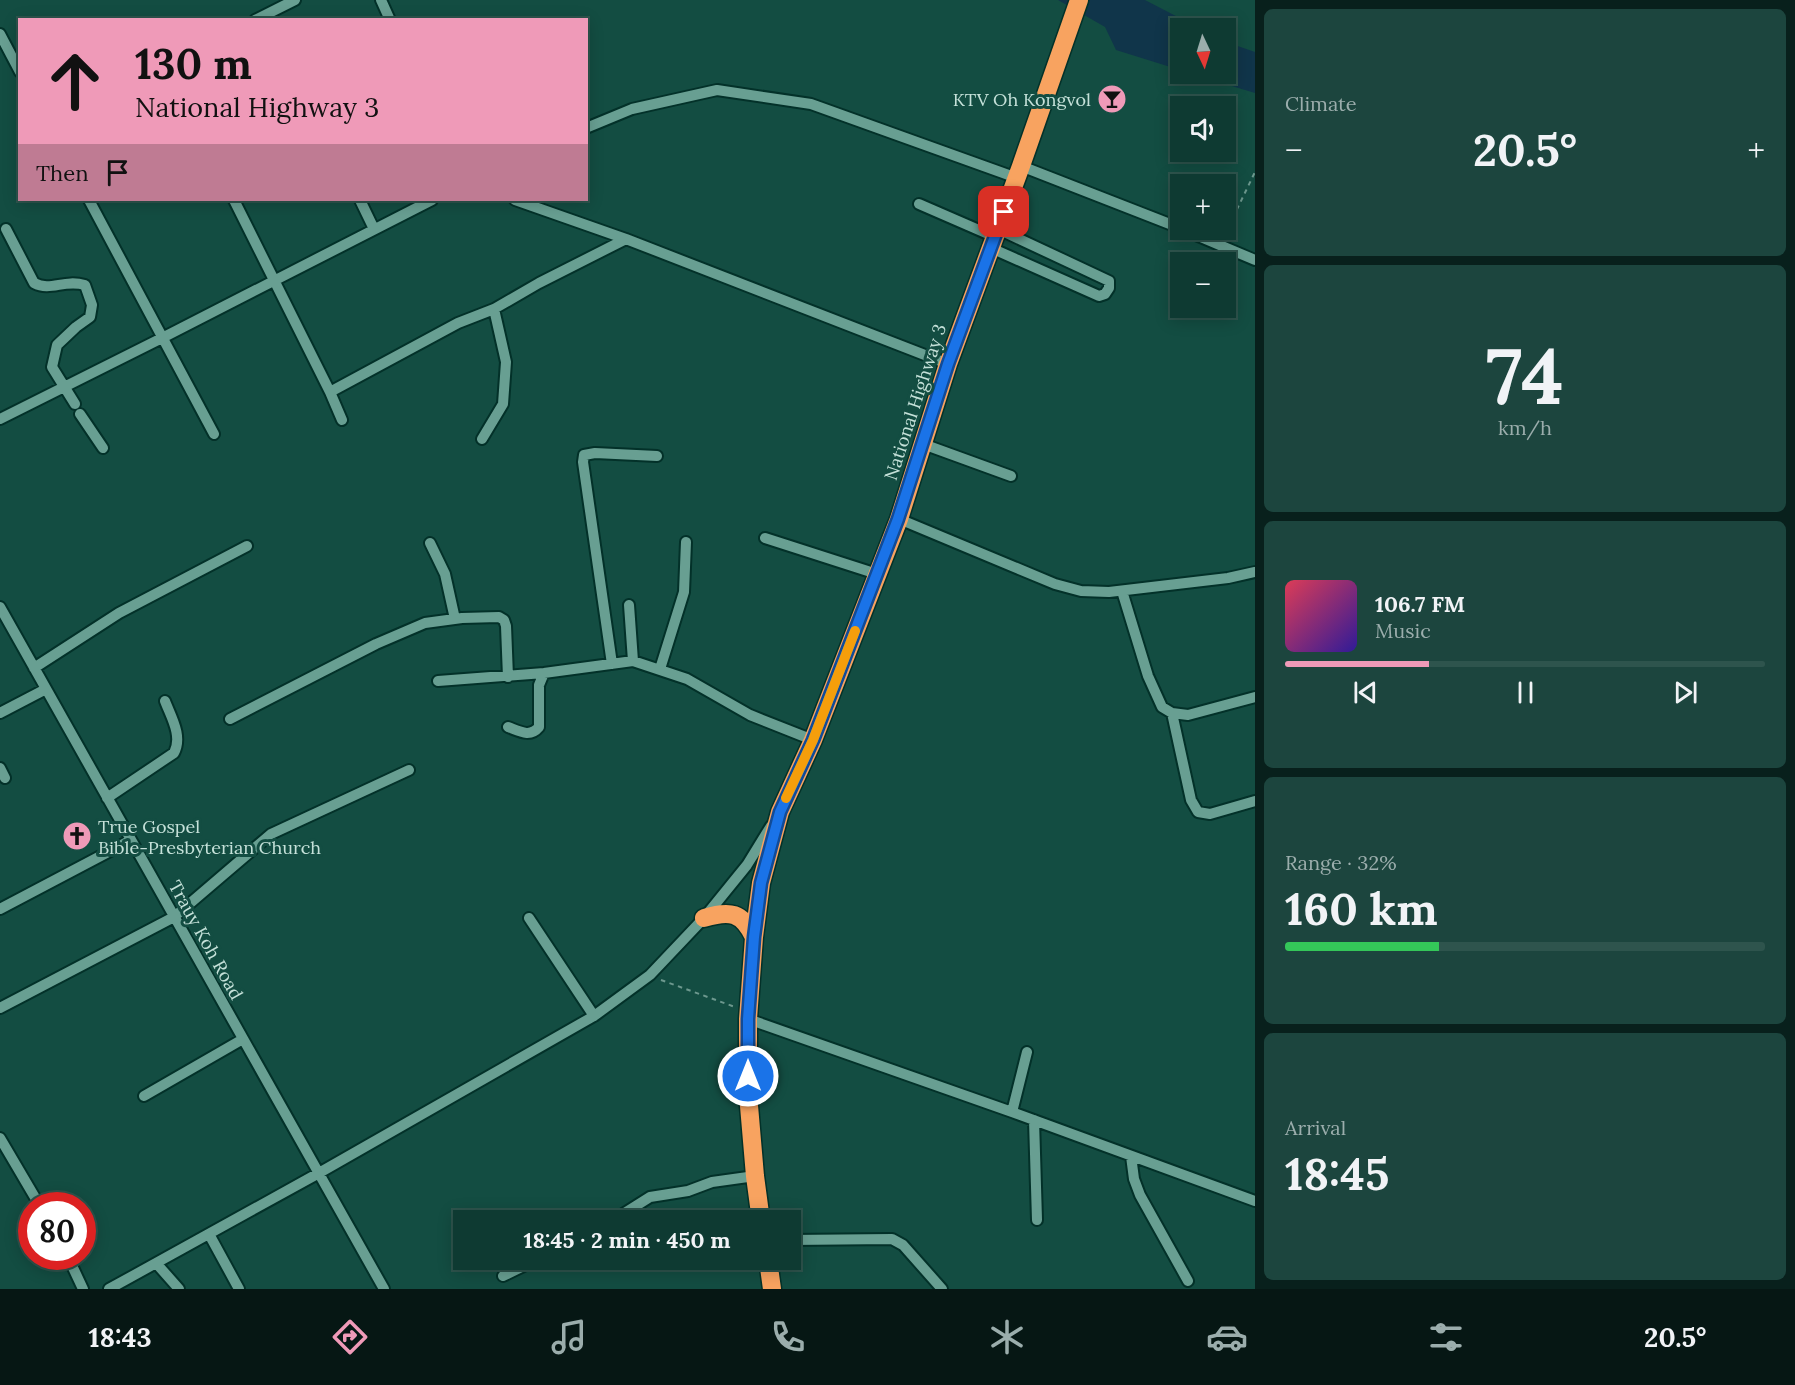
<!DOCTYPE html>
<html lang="en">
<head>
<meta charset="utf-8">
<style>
  :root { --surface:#0e3a32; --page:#1c453e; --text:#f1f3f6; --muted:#9badac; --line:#2e544d; --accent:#ef9ab8 }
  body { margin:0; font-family:Lora,serif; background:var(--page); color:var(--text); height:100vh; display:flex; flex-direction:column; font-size:22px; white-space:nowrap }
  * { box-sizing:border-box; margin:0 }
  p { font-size:20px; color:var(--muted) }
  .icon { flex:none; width:33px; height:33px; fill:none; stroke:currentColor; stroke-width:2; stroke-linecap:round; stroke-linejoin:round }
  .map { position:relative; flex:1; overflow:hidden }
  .details { display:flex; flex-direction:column; gap:9px; padding:9px; background:#08201c; width:540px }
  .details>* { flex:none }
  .hud { position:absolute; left:18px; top:18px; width:570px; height:183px; border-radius:0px; box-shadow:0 3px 15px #0003,0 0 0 2px var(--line); background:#ef9ab8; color:#111; overflow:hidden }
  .needle { width:39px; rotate:176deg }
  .tools { position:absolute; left:1170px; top:18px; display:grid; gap:12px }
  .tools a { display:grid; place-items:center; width:66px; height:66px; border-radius:0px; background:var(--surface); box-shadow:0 3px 15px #0003,0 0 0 2px var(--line); font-size:30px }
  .speed { position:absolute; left:18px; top:1192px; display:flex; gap:12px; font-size:30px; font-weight:700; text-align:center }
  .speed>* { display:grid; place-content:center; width:78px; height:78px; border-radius:50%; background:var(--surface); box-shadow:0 3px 15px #0003,0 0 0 2px var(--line); line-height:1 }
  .speed .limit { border:9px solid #d22; background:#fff; color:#111 }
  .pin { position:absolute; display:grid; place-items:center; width:51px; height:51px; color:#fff; margin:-26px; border-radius:12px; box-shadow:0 3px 9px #0006 }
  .me { position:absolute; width:66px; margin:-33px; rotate:0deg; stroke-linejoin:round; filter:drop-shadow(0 0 4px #0008) }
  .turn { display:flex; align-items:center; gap:21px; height:126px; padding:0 18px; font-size:27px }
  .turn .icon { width:78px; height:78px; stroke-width:2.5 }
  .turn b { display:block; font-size:42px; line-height:51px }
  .then { display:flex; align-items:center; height:57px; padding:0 18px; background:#0003; gap:12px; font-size:22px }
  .big { font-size:45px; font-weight:800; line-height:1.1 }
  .details .tile { flex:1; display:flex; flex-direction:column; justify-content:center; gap:9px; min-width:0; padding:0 21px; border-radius:9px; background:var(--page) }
  .details .dial { align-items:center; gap:0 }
  .dial b { font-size:78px; line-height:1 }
  .song { display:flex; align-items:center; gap:18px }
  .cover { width:72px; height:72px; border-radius:9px; background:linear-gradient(135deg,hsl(350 70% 55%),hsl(250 70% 35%)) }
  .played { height:6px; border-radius:3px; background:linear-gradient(90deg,var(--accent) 30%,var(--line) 30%) }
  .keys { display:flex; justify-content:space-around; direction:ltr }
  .heat { display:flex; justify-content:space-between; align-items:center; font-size:33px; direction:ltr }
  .charge { height:9px; border-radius:4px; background:linear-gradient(90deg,#34c759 32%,var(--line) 0) }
  .trip { position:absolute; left:453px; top:1210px; width:348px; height:60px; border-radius:0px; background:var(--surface); box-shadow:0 3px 15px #0003,0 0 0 2px var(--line); font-weight:800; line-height:60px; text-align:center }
  .menu { display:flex; height:96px; justify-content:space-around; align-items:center; background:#061714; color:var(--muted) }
  .menu .icon { width:42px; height:42px }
  .menu .selected { color:var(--accent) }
  .menu b { font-size:27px; color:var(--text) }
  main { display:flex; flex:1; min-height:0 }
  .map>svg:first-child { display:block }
  .water { fill:#10354a }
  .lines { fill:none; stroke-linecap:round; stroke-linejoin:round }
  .minor-casing { stroke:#033129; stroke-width:14 }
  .highway-casing { stroke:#033129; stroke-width:21 }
  .path { stroke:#6d988e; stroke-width:2; stroke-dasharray:4.5 4.5; stroke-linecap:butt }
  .minor { stroke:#689f92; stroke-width:10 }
  .highway { stroke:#f8a360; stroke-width:18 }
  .route-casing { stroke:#114b97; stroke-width:15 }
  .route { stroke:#1a73e8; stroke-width:10 }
  .slow { stroke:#f59e0b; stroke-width:10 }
  .labels { text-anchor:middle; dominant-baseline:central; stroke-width:6; stroke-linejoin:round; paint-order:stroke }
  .poi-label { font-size:18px; fill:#c5e1d9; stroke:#134d42; text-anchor:end }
  .street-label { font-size:18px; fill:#c5e1d9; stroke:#134d42 }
</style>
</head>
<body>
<main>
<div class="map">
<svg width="1255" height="1289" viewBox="0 0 1255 1289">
  <rect width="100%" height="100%" fill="#134d42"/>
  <path class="water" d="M1058 0H1145L1199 28H1180V70L1116 50 1105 27Z
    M1226 42 1255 52V93L1192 74H1226Z"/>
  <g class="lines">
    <g class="minor-casing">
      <path id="minor" d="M381 0 390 20
        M255 20 295 0
        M0 34 20 72
        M586 128 632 109 717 90 811 104 1017 178
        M1021 166 1180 228
        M89 200 214 434
        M234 200 330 392 342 420
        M360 200 374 229
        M515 200 626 239 948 364
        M919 204 995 237
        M6 229 34 283C51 292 63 279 85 285L92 305 90 317 76 327 57 345 52 367 75 404
        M1184 230 1255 260
        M991 248 1099 296 1105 294 1109 288V281L998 229
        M330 392 458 323 494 309 539 283 626 239
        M80 414 103 448
        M0 419 164 337 432 200
        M482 439 503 404 506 362 494 309
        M923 444 1011 476
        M899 519 1055 584 1081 591 1109 592 1228 578 1255 572
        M765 538 877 574
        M430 543 445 574 455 619
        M1122 591 1148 676 1162 707 1172 713 1188 715 1255 697
        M629 605 633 661
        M0 607 384 1289
        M612 664 583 462 584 455 595 453 657 456
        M34 668 119 613 247 546
        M660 669 684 592 686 542
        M438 681 544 673 633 661 687 679 750 715 813 740
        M0 713 46 689
        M1172 713 1191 800 1198 812 1210 814 1255 801
        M230 719 376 644 425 623 462 618 499 617 504 620 506 626 508 677
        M508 727C519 731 530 738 539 727V685L544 673
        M0 768 5 778
        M107 798 174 753C183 736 171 717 165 701
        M0 909 131 840
        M529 918 594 1016
        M0 1008 174 917 271 834 409 770
        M748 1019 1012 1112 1255 1201
        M144 1096 243 1039
        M1012 1112 1027 1052
        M1034 1120 1037 1220
        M0 1138 40 1206
        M1131 1156 1134 1179 1140 1195 1188 1281
        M612 1221 650 1197 688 1191 712 1182 755 1176
        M209 1234 239 1289
        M790 1240 892 1239 903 1245 942 1289
        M68 1257 83 1289
        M156 1263 179 1289
        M503 1276 536 1260
        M109 1289 319 1173 594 1016 650 975 704 918 747 865 771 826"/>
    </g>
    <g class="highway-casing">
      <path id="highway" d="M704 918C730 910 742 912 754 937
        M761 1221 755 1176 748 1094V1019L754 937 761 883 780 812 813 740 899 519 948 364 1021 166 1079 0
        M768 1260 772 1289"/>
    </g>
    <path class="path" d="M1225 234 1255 172
      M661 980 735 1007"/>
    <use href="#minor" class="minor"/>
    <use href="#highway" class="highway"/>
  </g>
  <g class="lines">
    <g class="route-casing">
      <path id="route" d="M748 1076V1019L754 937 761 883 780 812 813 740 898 519 948 364 1004 212"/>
    </g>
    <use href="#route" class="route"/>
    <path class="slow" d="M786 798 813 740 855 631"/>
  </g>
  <defs>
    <g id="bar-disc" transform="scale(1.5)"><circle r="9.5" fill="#ef9ab8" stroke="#134d42"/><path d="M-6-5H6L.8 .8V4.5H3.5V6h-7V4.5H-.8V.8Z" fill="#111"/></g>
    <g id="church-disc" transform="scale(1.5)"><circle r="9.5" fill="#ef9ab8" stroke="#134d42"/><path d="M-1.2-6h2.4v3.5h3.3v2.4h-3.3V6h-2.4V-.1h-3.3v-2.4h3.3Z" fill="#111"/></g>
  </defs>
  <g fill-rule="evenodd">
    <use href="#bar-disc" x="1112" y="99"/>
    <use href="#church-disc" x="77" y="836"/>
  </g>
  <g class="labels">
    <g class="poi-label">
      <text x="1091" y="99">KTV Oh Kongvol</text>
      <text x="98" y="826" text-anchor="start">True Gospel<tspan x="98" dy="21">Bible-Presbyterian Church</tspan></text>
    </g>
    <g class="street-label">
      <text transform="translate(915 402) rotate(-72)">National Highway 3</text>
      <text transform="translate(206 940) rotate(61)">Trauy Koh Road</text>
    </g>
  </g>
</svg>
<div class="tools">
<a><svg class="needle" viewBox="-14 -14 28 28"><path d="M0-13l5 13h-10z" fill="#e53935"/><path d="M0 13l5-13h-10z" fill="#9badac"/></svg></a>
<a><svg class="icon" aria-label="sound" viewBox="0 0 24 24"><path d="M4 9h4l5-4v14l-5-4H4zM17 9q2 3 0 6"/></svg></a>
<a>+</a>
<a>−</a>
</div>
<div class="speed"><div class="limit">80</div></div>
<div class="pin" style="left:1004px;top:212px;background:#d93025"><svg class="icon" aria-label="arrive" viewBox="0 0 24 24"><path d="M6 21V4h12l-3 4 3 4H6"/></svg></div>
<svg class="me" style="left:748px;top:1076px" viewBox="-20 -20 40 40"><circle r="17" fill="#1a73e8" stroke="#fff" stroke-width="3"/><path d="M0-11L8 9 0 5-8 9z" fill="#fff"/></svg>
<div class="trip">18:45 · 2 min · 450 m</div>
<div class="hud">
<div class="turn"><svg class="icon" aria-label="ahead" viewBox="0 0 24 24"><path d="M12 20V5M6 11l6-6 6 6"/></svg><div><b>130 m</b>National Highway 3</div></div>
<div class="then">Then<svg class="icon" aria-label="arrive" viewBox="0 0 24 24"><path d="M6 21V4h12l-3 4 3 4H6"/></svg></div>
</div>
</div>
<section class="details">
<div class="tile"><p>Climate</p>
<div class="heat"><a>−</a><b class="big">20.5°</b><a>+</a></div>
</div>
<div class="tile dial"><b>74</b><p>km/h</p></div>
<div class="tile">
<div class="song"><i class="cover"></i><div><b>106.7 FM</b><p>Music</p></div></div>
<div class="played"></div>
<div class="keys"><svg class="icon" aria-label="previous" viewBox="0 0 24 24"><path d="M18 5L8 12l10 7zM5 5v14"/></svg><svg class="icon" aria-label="pause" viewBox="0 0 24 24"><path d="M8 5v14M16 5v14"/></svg><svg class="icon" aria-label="next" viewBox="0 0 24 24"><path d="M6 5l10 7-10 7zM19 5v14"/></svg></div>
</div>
<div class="tile"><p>Range · 32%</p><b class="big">160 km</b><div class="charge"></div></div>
<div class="tile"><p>Arrival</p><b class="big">18:45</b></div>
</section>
</main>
<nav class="menu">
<b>18:43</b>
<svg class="icon selected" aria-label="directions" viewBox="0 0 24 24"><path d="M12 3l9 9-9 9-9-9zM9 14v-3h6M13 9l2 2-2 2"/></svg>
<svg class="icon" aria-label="music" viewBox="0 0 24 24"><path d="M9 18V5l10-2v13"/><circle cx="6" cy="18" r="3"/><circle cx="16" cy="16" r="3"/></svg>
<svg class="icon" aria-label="phone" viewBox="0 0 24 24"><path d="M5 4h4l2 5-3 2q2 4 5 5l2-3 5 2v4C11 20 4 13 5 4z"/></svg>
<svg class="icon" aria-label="climate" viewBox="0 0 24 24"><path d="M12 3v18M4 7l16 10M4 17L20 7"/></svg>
<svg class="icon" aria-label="car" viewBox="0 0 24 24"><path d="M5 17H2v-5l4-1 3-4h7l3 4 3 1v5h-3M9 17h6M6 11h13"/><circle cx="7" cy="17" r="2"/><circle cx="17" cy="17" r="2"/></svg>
<svg class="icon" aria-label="filters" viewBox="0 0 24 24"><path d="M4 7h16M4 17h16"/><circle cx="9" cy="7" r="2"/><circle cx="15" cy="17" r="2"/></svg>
<b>20.5°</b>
</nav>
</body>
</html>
